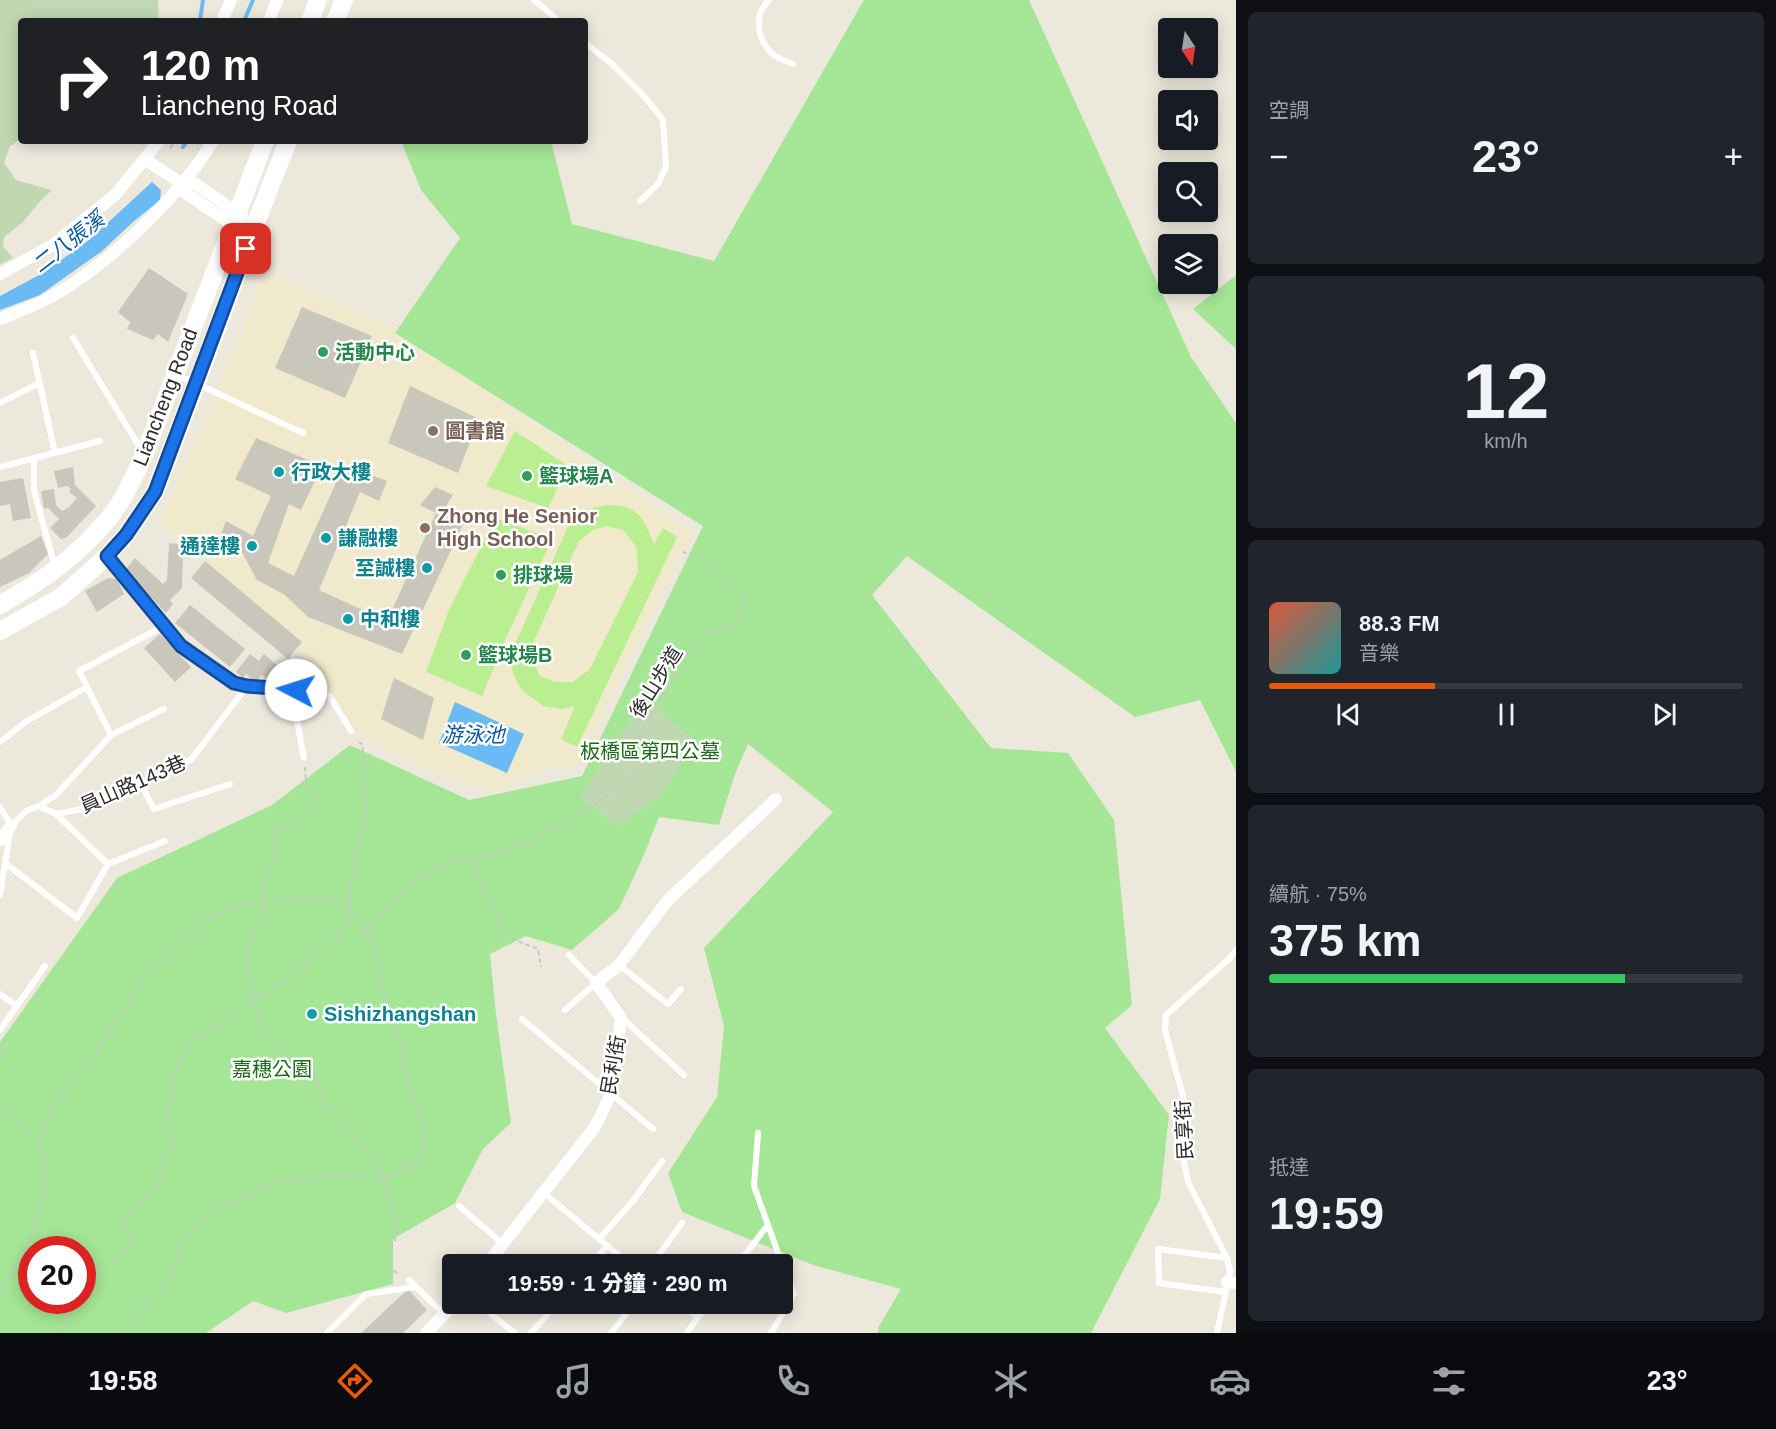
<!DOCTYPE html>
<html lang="zh-TW">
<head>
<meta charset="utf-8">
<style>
  :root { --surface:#171b24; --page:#20242c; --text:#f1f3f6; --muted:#9ea1a6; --line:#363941; --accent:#ea580c }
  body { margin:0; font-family:Helvetica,"Noto Sans TC",sans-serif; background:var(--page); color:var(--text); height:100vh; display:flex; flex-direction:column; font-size:22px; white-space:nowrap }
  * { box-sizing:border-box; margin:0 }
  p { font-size:20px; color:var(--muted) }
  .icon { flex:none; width:33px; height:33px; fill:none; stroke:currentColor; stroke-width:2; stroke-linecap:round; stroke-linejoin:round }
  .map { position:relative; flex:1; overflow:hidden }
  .panel { display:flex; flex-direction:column; gap:12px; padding:12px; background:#0d0f14; width:540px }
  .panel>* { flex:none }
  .guide { position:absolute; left:18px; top:18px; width:570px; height:126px; border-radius:6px; box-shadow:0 3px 15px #0003; background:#202124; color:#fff; overflow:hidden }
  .needle { width:39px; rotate:168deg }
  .buttons { position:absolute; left:1158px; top:18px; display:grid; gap:12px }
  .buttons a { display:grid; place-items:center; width:60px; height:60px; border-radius:6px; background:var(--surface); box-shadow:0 3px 15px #0003; font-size:30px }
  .speed { position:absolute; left:18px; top:1236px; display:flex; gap:12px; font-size:30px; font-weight:700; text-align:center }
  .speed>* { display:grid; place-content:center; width:78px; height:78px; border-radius:50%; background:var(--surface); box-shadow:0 3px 15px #0003; line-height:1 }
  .speed .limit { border:9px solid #d22; background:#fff; color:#111 }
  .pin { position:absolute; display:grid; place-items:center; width:51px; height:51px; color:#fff; margin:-26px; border-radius:12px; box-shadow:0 3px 9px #0006 }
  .me { position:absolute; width:66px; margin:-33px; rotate:275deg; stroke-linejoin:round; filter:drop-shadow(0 0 4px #0008) }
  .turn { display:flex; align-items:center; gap:21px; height:126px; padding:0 24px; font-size:27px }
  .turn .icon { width:78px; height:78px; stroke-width:2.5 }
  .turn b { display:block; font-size:42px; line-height:51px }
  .big { font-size:45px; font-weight:800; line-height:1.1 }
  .panel .card { flex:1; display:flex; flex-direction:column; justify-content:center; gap:9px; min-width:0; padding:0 21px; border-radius:9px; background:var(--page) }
  .panel .dial { align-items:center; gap:0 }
  .dial b { font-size:78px; line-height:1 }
  .song { display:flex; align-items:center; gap:18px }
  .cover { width:72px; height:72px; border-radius:9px; background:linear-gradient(135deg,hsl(10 70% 55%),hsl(180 70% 35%)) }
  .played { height:6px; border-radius:3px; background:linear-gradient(90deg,var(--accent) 35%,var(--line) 35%) }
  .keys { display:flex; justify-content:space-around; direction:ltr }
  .heat { display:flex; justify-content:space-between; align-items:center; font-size:33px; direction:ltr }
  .charge { height:9px; border-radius:4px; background:linear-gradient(90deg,#34c759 75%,var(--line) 0) }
  .trip { position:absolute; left:442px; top:1254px; width:351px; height:60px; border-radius:6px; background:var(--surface); box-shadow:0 3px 15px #0003; font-weight:800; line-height:60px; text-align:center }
  .tabs { display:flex; height:96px; justify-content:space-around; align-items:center; background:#090b0e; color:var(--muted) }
  .tabs .icon { width:42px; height:42px }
  .tabs .active { color:var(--accent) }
  .tabs b { font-size:27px; color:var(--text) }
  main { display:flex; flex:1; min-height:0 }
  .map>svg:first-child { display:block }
  .education { fill:#f0e9cb }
  .green { fill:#a5e696; fill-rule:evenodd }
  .cemetery { fill:#bfd8b2 }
  .pitch { fill:#b9ee91; fill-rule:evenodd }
  .water { fill:#6abbf4 }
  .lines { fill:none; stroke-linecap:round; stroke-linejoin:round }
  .stream { stroke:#6abbf4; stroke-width:4 }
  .building { fill:#c9c6bb }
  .path { stroke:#c8c8c8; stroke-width:2; stroke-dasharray:4.5 3; stroke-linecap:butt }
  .lane { stroke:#fff; stroke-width:6 }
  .street { stroke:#fff; stroke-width:12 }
  .secondary { stroke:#fff; stroke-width:18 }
  .route-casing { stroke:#114b97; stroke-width:15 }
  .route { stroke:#1a73e8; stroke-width:10 }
  .leisure-dot { fill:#2e9e5b; stroke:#fff; stroke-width:2 }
  .education-dot { fill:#8d6e63; stroke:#fff; stroke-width:2 }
  .culture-dot { fill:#0f9aa8; stroke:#fff; stroke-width:2 }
  .labels { text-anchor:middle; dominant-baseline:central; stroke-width:5; stroke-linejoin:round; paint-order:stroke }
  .leisure-label { font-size:20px; font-weight:bold; fill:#27864d; stroke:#fff; text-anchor:start }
  .street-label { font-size:20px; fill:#2b2b2b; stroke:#fff }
  .education-label { font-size:20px; font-weight:bold; fill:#785e54; stroke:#fff; text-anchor:start }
  .culture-label { font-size:20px; font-weight:bold; fill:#0d838f; stroke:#fff; text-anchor:start }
  .park-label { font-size:20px; fill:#1c6b17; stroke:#fff }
  .water-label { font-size:21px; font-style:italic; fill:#0756a2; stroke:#fff }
</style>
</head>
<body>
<main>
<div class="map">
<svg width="1236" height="1333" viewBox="0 0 1236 1333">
  <rect width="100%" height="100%" fill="#ede8dc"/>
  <path class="education" d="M265 272 391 326 692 532 576 768 554 765 494 791 458 782 361 737 306 655 159 524 217 393Z"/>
  <path class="green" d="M864 0H1029L1191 357 1236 423V772L1200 700 1135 717 907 556 872 595 991 748 1068 753 1114 820 1132 1005 1105 1028 1169 1115 1160 1199 1091 1333H878V1328L901 1289 813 1265 682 1212 668 1173 717 1097 724 1026 704 948 833 812 748 744 735 774 719 825 659 817 643 857 619 909 572 950 526 936 490 954 496 1014 511 1123 483 1149 455 1203 393 1239V1284L286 1313 253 1301 206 1333H0V1042L117 878 272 805 350 745 469 800 582 776 703 526 395 333 460 238 421 190 401 141H551L572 224 714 261ZM32 1250H82V1300H32Z
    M1236 275V349L1193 309Z"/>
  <path class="cemetery" d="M0 0H158L159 21H21V139L10 146 4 163 16 180 52 190 43 198 22 223 4 237 3 246 13 258 0 264Z
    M644 699 696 741 660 795 617 826 580 797Z"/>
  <path class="pitch" d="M515 431 568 466 548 508 486 486Z
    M606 505C638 505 643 517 654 544L663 528 677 537 577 747 561 739 575 706 561 709 543 706 522 690 513 674 510 655 571 520 586 510ZM606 526 623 530 632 541 637 550 638 572 590 669 573 682H554L539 675 533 659 534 641 579 541 593 530Z
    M496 518 552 539 506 638 482 696 426 672 449 610Z"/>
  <path class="water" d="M152 182 161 190 160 200 133 222 102 251 40 295 0 310V296L43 273 89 240Z
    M455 702 524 734 507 773 439 743Z"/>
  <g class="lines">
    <path class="stream" d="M200 21 203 0
      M244 21 253 0
      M183 147 187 141"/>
  </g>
  <path class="building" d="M149 268 188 294 168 342 158 334 153 340 127 329 130 322 118 312Z
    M302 307 372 336 345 398 275 368Z
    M410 386 479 419 458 473 388 443Z
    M256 438 322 466 301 510 289 504 268 563 294 576 344 465 387 481 379 501 360 492 319 590 387 621 436 513 420 505 435 487 453 495 446 506 467 516 402 654 308 617 285 595 257 580 243 554 219 539 226 521 253 536 271 496 235 479Z
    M73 467 75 485 96 506 66 538 61 539 50 528 59 519 48 508 44 509 41 491 54 489 56 505 62 511 68 508 77 498 69 492 71 489 67 486 58 488 54 471Z
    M23 478 31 518 13 521 10 504 0 506V482Z
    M41 536 48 554 29 573 0 587V560Z
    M169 543 180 544V553H183L182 588 170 600 173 604 166 613 125 570 135 558 163 584 167 580Z
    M205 561 302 642 288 659 191 578Z
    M108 578 117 579 124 594 97 612 85 591Z
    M190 605 245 649 230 667 175 623Z
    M160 634 191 667 175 682 144 648Z
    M250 654 259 661 264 654 277 665 266 678 262 675 256 682 246 674 243 678 236 672Z
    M394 678 434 698 423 740 381 719Z
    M408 1289 427 1310 403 1333H361Z"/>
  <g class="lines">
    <path class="path" d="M170 148 176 141
      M601 736 632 744 656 709 680 661 706 634 726 628 747 601 707 560 683 552
      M305 767 306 784 312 796 314 806 294 826 283 827 273 831 275 860 267 867 264 886 265 916 253 930 247 949 248 970 258 1020 272 1044 283 1055 318 1075 319 1095 329 1107 349 1127 360 1143 367 1157 384 1173V1194L390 1203 393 1211 396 1226 395 1241C386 1251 388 1256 391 1269L400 1275
      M471 859 499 923 512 939 538 949 541 967
      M365 934 396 898 419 877 462 860 496 855 515 848 575 818 618 787 646 763
      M0 1060 4 1039
      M0 1108C12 1122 23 1131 40 1138
      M82 1282 127 1249 132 1243 127 1227 125 1215 138 1203 149 1199 155 1191 164 1161 174 1144 176 1135 164 1121 176 1072 188 1044 215 1026 232 1010 254 997 290 981 311 958 337 938 351 910 350 887 366 813 363 777V745L356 740
      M0 1293 31 1238 46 1188 39 1141 58 1102 113 1029 139 985 206 921 249 902 310 899 343 900 351 910 373 947 384 991 397 1027 406 1079 418 1111 425 1137V1151L417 1163 384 1178 354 1174 315 1177 271 1185 242 1197 215 1213 183 1240 167 1283 144 1304 120 1333
      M61 1333 72 1300"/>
    <path class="lane" d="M534 0 559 21
      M769 0C753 16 757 42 775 56 780 59 787 62 793 64
      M585 43 612 64 644 96 663 120 666 167 658 184 640 201
      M73 338 142 451
      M33 353 55 453
      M178 375 303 433
      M0 403 39 383
      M34 458V491L55 567
      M0 467 100 441
      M109 559 181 646 234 683 329 695 351 731
      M164 626 79 671 111 735 164 709
      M291 690 304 758
      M0 742 27 721 87 687
      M141 784 154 809 230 784
      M39 806 56 795 111 735
      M0 807 11 825
      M56 814 108 864 165 841
      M11 826 26 811 39 806 56 814 88 808 191 760 247 686
      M5 863 77 918 108 864
      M0 895 10 832
      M619 965 668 1004 681 989
      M0 994 17 1006
      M565 1010 596 983 569 955
      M622 1018 684 1075
      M522 1019 653 1129
      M0 1030 45 966
      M758 1133 754 1186 782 1264
      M544 1193 629 1264
      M459 1206 503 1244
      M599 1239 633 1201 662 1161
      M591 1264 607 1246
      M652 1264 682 1223
      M738 1264 767 1226
      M409 1280 444 1314
      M1225 1292 1159 1283 1158 1249 1227 1258
      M478 1304 515 1333
      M679 1304 698 1317 709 1304
      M327 1333 366 1294 416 1287
      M531 1333 557 1304
      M611 1333 634 1304
      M687 1333 698 1317
      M771 1333 794 1294 783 1267
      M1217 1333 1230 1272 1227 1258 1188 1182 1184 1163 1185 1104 1165 1030 1166 1015 1230 958 1236 950"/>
    <path class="street" d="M222 21 231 0
      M269 21 277 0
      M145 159 182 184
      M182 184 185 193 232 224 254 228
      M182 184 194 183 242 216
      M0 274 53 245 116 194 159 141
      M0 319C14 313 29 308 43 301 104 270 177 199 213 141
      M0 840 11 826
      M487 1264 595 1127 611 1094 621 1018 596 983 619 965 668 900 776 799
      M1227 1282 1236 1283
      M426 1333 454 1304"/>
    <path class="secondary" d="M310 21 318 0
      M335 21 344 0
      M0 605C42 581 78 556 109 518 124 500 135 475 145 453L265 141
      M0 631 61 597 107 556 126 535 155 492 206 358 254 228 288 141"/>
  </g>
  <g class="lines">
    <g class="route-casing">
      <path id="route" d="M246 249 155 492 126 535 107 556 181 646 234 683 247 686 296 690"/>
    </g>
    <use href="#route" class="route"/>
  </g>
  <g class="leisure-dot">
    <circle cx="323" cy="352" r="6"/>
    <circle cx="527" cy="476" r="6"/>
    <circle cx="501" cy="575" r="6"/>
    <circle cx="466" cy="655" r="6"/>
  </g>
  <g class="education-dot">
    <circle cx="433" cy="431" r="6"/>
    <circle cx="425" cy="528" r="6"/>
  </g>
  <g class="culture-dot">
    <circle cx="279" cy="472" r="6"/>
    <circle cx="326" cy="538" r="6"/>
    <circle cx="252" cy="546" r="6"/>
    <circle cx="427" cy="568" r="6"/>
    <circle cx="348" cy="619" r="6"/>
    <circle cx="312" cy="1014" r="6"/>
  </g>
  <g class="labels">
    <g class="leisure-label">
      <text x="335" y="352">活動中心</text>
      <text x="539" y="476">籃球場A</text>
      <text x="513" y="575">排球場</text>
      <text x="478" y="655">籃球場B</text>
    </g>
    <g class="street-label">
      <text transform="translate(165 397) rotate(-69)">Liancheng Road</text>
      <text transform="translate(656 682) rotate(-58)">後山步道</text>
      <text transform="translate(133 784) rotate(-24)">員山路143巷</text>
      <text transform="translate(613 1065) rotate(-80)">民利街</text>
      <text transform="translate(1184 1130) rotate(-93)">民享街</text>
    </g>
    <g class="education-label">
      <text x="445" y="431">圖書館</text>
      <text x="437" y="516">Zhong He Senior<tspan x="437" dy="23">High School</tspan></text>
    </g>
    <g class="culture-label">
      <text x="291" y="472">行政大樓</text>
      <text x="338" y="538">謙融樓</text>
      <text x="240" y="546" text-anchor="end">通達樓</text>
      <text x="415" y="568" text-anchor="end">至誠樓</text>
      <text x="360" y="619">中和樓</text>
      <text x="324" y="1014">Sishizhangshan</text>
    </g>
    <g class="park-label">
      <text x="650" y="751">板橋區第四公墓</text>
      <text x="272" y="1069">嘉穗公園</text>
    </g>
    <g class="water-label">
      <text transform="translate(68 242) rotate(-38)">二八張溪</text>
      <text x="473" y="734">游泳池</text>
    </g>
  </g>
</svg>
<div class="buttons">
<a><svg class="needle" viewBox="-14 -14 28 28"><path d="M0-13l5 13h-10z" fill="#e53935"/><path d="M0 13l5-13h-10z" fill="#9ea1a6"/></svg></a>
<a><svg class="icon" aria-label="sound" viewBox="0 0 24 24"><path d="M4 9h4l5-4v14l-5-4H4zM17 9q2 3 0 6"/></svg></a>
<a><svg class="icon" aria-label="search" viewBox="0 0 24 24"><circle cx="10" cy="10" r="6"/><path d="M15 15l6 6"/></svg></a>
<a><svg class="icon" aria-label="layers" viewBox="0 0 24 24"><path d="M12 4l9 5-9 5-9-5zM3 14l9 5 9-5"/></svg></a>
</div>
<div class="speed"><div class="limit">20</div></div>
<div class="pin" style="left:246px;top:249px;background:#d93025"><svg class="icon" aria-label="arrive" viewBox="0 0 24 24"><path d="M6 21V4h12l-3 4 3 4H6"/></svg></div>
<svg class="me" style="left:296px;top:690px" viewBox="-20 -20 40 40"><circle r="19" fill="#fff"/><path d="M0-13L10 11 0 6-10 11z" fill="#1a73e8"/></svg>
<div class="trip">19:59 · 1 分鐘 · 290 m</div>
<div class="guide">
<div class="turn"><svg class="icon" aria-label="right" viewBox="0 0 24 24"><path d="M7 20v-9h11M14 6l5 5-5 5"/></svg><div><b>120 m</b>Liancheng Road</div></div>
</div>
</div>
<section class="panel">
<div class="card"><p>空調</p>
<div class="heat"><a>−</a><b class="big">23°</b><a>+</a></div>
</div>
<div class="card dial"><b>12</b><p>km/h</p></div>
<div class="card">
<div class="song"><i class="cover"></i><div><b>88.3 FM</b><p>音樂</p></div></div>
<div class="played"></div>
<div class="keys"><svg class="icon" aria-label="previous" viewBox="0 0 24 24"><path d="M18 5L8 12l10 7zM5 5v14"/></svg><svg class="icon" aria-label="pause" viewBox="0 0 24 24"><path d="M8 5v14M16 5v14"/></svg><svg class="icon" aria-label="next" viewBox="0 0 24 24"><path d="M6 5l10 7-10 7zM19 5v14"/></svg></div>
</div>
<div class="card"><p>續航 · 75%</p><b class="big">375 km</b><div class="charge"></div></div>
<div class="card"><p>抵達</p><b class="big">19:59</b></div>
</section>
</main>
<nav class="tabs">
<b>19:58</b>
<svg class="icon active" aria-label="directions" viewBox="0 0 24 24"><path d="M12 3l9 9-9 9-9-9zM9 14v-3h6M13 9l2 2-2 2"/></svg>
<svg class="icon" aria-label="music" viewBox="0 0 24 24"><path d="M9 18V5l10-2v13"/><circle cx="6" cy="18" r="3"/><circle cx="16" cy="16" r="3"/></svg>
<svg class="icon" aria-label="phone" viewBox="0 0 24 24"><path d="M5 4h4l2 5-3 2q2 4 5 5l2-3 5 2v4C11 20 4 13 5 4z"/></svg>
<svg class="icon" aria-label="climate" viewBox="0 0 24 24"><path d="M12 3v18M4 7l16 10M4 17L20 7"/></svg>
<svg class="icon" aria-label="car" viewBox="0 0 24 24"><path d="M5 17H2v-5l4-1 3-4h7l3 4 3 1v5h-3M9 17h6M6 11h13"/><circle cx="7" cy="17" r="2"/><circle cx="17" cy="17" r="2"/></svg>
<svg class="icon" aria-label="filters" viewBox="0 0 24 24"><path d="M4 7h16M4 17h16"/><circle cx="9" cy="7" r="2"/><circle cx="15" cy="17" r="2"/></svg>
<b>23°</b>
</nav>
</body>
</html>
